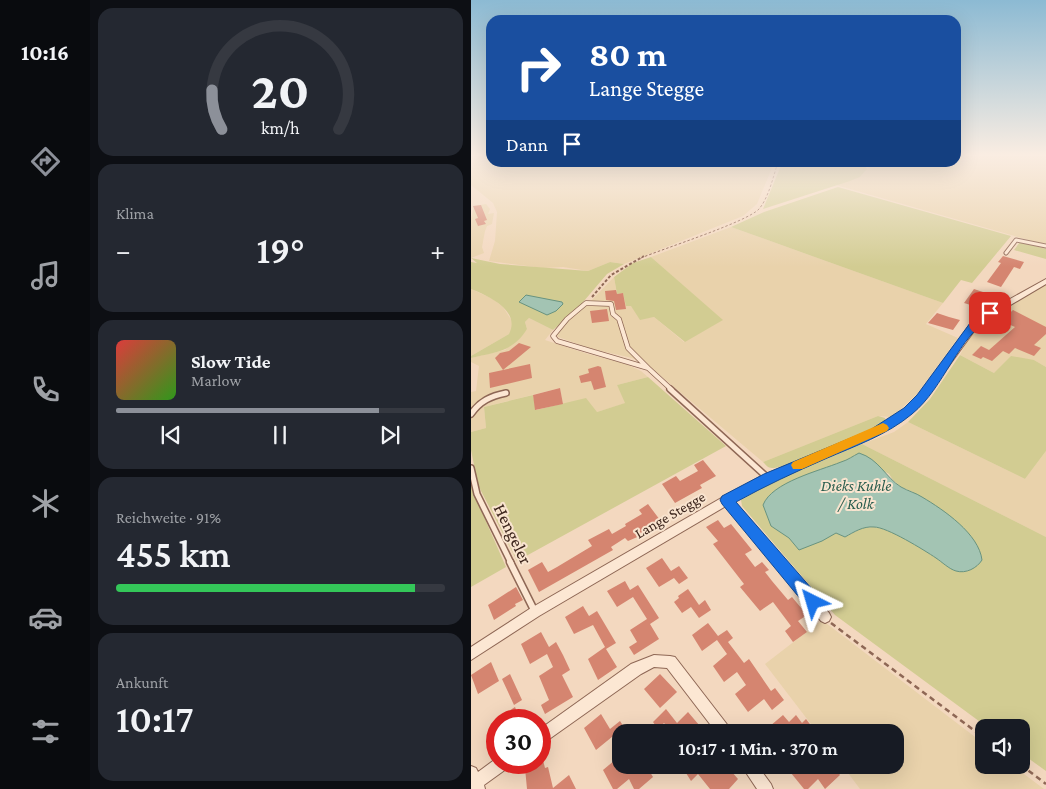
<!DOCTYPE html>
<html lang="de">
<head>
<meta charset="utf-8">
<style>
  :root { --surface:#171b24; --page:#242831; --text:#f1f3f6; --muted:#9ea1a6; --line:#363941; --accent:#8c9099 }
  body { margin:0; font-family:"Crimson Pro",serif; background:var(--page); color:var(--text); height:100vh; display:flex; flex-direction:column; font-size:19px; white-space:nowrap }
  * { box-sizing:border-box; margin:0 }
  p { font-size:16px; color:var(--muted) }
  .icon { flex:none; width:28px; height:28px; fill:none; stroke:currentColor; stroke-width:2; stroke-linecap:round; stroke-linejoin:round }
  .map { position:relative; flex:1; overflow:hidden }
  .drawer { display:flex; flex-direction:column; gap:8px; padding:8px; background:#0d0f14; width:381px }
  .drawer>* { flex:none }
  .top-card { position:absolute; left:15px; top:15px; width:475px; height:152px; border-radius:15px; box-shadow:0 5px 20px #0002; background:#1a4fa0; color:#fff; overflow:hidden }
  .buttons { position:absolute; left:504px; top:719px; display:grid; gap:10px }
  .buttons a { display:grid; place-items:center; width:55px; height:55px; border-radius:10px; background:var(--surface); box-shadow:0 5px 20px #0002; font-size:25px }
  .speed { position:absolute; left:15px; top:709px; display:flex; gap:10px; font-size:25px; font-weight:700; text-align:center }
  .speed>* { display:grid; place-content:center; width:65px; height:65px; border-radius:50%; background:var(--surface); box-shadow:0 5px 20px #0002; line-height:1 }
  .speed .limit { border:8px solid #d22; background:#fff; color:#111 }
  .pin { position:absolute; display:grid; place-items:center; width:42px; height:42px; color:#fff; margin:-21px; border-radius:10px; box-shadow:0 2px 8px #0006 }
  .me { position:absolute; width:55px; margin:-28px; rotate:320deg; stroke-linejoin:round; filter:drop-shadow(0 0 4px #0008) }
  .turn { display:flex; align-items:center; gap:18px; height:105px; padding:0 20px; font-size:22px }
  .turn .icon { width:65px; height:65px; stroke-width:2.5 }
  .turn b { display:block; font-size:35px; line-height:42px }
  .then { display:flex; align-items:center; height:48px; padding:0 20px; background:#0003; gap:10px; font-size:19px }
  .big { font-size:38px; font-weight:600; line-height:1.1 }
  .drawer .tile { flex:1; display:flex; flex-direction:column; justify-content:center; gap:8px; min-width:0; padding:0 18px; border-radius:15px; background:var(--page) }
  .drawer .dial { align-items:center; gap:0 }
  .dial svg { height:130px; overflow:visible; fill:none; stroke:var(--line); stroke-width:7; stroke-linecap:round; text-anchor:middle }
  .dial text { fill:var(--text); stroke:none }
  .song { display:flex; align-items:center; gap:15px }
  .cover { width:60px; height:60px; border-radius:8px; background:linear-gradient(135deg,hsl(0 70% 55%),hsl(110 70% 35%)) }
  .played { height:5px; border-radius:2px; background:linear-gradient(90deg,var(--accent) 80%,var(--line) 80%) }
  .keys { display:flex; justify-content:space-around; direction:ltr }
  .heat { display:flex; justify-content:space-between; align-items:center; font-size:28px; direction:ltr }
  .charge { height:8px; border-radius:4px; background:linear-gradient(90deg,#34c759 91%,var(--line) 0) }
  .trip { position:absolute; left:141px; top:724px; width:292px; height:50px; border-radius:15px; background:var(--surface); box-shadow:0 5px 20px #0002; font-weight:600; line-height:50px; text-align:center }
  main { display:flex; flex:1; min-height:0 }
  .menu { display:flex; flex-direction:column; width:90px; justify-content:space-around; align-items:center; background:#090b0e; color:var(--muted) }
  .menu .icon { width:35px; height:35px }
  .menu .on { color:var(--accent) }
  .menu b { font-size:22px; color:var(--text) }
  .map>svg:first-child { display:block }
  .farmland { fill:#e9d2ab }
  .green { fill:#d2cc92; fill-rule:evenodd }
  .water { fill:#a3c4b3; stroke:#68937f }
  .building { fill:#d58570 }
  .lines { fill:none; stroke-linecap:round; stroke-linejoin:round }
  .service-far3-casing { stroke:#8e6755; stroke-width:5 }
  .service-far2-casing { stroke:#8e6755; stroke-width:5.5 }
  .service-far1-casing { stroke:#8e6755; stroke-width:8 }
  .service-casing { stroke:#8e6755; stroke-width:9 }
  .minor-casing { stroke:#8e6755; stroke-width:2 }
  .path-far2 { stroke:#8e6755; stroke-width:1; stroke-dasharray:2.5 2; stroke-linecap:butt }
  .path-far1 { stroke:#8e6755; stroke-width:2; stroke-dasharray:3 2; stroke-linecap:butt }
  .path { stroke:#8e6755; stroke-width:2.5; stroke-dasharray:5.5 4; stroke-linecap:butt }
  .service-far3 { stroke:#fce7d3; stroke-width:3 }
  .service-far2 { stroke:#fce7d3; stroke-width:4 }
  .service-far1 { stroke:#fce7d3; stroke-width:5 }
  .service { stroke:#fce7d3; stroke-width:6 }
  .minor { fill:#fce7d3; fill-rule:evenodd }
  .route { fill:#1a73e8; stroke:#114b97 }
  .slow { fill:#f59e0b }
  .labels { text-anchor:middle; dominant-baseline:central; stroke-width:4; stroke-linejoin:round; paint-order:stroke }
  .street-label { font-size:15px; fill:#3b241b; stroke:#f9e4cf }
  .water-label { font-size:16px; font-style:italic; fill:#295d4e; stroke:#f9e4cf }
  .near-street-label { font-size:18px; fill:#3b241b; stroke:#f9e4cf }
</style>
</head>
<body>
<main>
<nav class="menu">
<b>10:16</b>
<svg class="icon on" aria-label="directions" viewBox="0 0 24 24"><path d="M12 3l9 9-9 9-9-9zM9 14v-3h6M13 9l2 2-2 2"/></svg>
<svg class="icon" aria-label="music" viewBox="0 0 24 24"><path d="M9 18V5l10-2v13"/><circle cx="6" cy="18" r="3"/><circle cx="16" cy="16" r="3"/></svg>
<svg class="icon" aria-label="phone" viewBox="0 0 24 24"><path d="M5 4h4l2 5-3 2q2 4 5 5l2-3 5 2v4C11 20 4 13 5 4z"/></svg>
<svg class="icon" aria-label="climate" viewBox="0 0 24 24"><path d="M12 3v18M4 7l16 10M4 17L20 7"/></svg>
<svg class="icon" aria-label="car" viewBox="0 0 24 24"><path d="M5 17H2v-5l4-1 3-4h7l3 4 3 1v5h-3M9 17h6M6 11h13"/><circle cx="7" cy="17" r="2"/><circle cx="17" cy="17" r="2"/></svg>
<svg class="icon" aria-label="filters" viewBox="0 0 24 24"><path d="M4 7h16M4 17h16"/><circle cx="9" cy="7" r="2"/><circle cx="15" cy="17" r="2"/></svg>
</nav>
<section class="drawer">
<div class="tile dial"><svg viewBox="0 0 100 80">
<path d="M14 69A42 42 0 1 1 86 69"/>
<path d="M14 69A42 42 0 0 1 8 45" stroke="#8c9099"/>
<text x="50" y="56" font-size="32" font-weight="700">20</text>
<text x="50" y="72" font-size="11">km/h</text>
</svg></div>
<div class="tile"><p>Klima</p>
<div class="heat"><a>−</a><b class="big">19°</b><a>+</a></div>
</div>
<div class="tile">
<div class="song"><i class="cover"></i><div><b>Slow Tide</b><p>Marlow</p></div></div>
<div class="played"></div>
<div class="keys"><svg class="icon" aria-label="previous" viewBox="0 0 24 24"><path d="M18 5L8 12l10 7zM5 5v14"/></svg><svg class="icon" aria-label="pause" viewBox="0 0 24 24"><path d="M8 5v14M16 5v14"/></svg><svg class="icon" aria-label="next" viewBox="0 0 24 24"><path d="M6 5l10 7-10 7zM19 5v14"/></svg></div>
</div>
<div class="tile"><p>Reichweite · 91%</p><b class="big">455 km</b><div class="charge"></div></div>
<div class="tile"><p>Ankunft</p><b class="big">10:17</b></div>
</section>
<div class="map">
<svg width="575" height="789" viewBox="0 0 575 789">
  <rect width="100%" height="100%" fill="#f3d8bf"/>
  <path class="farmland" d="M5 156H20V162L303 163 286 204 272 216 153 264 139 262 117 271 92 267 72 268 18 261 24 241 26 212 22 203 0 185V172Z
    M485 156H575V245L365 185 389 177 402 163 485 162Z
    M15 204 19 209 17 214 23 213 21 224 16 226 14 231 11 247 13 253 0 258V219L3 206Z
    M260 227 472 303 455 324 487 338 445 395 421 417 407 416 292 462 178 366 161 358 121 349 87 337 86 335 98 320 118 303 143 277 146 294 152 293 169 319 183 317 213 342 251 320 180 257Z
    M575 284V367L563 360 523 373 489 355 500 334 509 323Z
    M0 289 22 299 32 307 41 321V329L38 334 0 356Z
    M58 318 82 330 74 340 117 354 155 364 170 371 177 377 146 385 155 403 126 412 92 404 89 388 13 407 15 428 0 432V392L5 391 8 366 0 362V358L34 350 56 329 54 322Z
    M437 422 554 479 575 451V537L391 444 423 432Z
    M351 620 512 743V765H541L573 789H389L371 765H425V732H346L294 664Z"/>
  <path class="green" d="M311 163H392L396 169 389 177 379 181 292 209Z
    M367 187 540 236 501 283 490 280 472 303 260 227 293 212Z
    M549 242 575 249V259L543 250Z
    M180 257 252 320 214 342 183 317 169 320 160 306H155L152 293 146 294 143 277 162 263Z
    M0 258 29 264 117 271 139 262 153 264 136 274 107 308 82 330 58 318 54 322 56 329C42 352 24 352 0 358V356L38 334C50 311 18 296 0 289V262L6 263Z
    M489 355 523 373 540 356 563 360 575 367V451L554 479 437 422 459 399Z
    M177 377 255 446 46 561 7 485 0 450V432L15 428 13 407 62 395 65 410 115 398 126 412 154 403 146 385Z
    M407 416 414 418V422C398 431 317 469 301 468 297 468 295 465 292 462Z
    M391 444 575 537V771L550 753V728L516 727 364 615 271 506 270 500 305 479ZM384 455 418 474 422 480 430 487 442 492 485 571 453 550 418 530 403 527 391 528 374 537 365 533 328 550 318 538 300 526 292 505C303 478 362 471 384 455Z
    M0 483 3 494 35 567 0 587Z"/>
  <path class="water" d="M55 295 91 302 92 304 85 311 76 315 48 302Z
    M388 453C408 459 415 478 430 487 437 491 445 493 451 497 473 510 508 534 511 560 506 568 495 574 485 571 478 569 471 562 465 558 453 550 416 527 403 527 392 526 383 532 374 537L365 533 351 541 328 550 318 538 300 526 292 505C301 482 348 471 370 462 377 460 382 456 388 453Z"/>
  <path class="building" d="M10 205 16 220 13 221 15 224 7 226 4 219 7 218 2 206Z
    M532 256 553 262 549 269 543 267 530 287 516 282 530 263 527 262Z
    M503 289 515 293 503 306 493 303Z
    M145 290 146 294 152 293 155 309 145 310 143 301 135 300 134 291Z
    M136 309 138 321 121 323 119 311Z
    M542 310 575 327V334L563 345 570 348 563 356 544 348 538 354 532 351 521 361 512 357 510 359 501 355 510 346 518 350 544 327 530 321Z
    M466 313 478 317 489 320 482 330 457 323Z
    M48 343 60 347 32 370 24 358 29 353 38 351Z
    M59 364 61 378 19 388 18 373Z
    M127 366 130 367 135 387 123 390 120 381 110 383 108 376 118 373 117 369Z
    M89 388 92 404 64 410 62 395Z
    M232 460 245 476 229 485 231 488 204 503 191 484 205 476 209 481 227 471 223 465Z
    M177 504 189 520 176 528 177 529 170 533 171 535 157 541 154 538 140 547 142 550 68 592 57 570 71 562 77 572 86 567 121 546 117 540 138 529 141 534 155 526 154 524 171 514 168 510Z
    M247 520 253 528 260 524 281 550 274 554 284 567 291 562 298 570 294 572 301 581 317 600 321 597 336 615 327 621 336 632 322 642 314 631 320 626 302 602 289 611 269 587 273 584 242 544 247 541 235 527Z
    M191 558 200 571 208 566 217 578 208 584 203 578 188 587 175 568Z
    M154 581 159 590 167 585 188 618 179 624 188 639 163 655 158 647 166 642 159 630 176 619 162 597 146 607 136 591Z
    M45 587 52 600 44 604 45 606 23 620 17 605Z
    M217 589 228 605 234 600 240 610 228 618 220 607 211 613 203 602 208 598 207 596Z
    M112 606 118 616 126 611 145 643 135 649 146 667 127 680 117 659 134 647 122 625 103 634 94 617Z
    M237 623 247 636 256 630 262 638 257 642 273 663 278 659 300 691 304 688 313 700 301 710 293 699 277 712 264 694 275 685 266 672 253 682 242 666 256 654 246 640 231 651 221 635Z
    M70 632 78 647 85 642 92 655 99 670 91 675 102 697 74 714 70 705 78 700 68 676 82 667 76 654 59 664 50 644Z
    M20 662 28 681 7 694 0 675Z
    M39 674 51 700 43 705 31 679Z
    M189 674 206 692 189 708 173 689Z
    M44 707 49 720H24Z
    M195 709 206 723 217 712 234 732H201L193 723 187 729 182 722Z
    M130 714 139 729 149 721 156 732H147L125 750 113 728Z
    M312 715 318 722 325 715 331 723 335 719 345 732H292Z
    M150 755V765H162L167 774 176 767 182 777 168 789H163L158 779 146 789H142L132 770Z
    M72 760 74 768 77 767 82 788 98 775 105 789H56L54 768Z
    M210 765H255L267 779 258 789H239L227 774 220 781Z
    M328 765H352L355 769 362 765 369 775 354 789 347 779 337 789H333L320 773Z"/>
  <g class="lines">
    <g class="service-far3-casing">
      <path id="service-far3" d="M535 253 545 240 575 246"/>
    </g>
    <g class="service-far2-casing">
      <path id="service-far2" d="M115 303 140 304 142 314 148 319 157 348 177 368 86 341 82 336 96 319Z
        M177 368 201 390"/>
    </g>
    <g class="service-far1-casing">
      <path id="service-far1" d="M199 389 297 478
        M0 414C9 401 20 396 35 393
        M0 468 6 494 40 563"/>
    </g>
    <g class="service-casing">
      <path id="service" d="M39 562 63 610"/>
    </g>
    <g class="minor-casing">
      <path id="minor" d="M575 279V284L509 323 453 400 441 412 424 424 406 435 301 481 263 501 358 613 360 617 358 621 354 623 350 621 255 506 68 616 0 660V647L60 608 252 497 293 475 400 431 418 420 435 408 447 396 503 319Z
        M183 655 199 656 204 657 258 727 260 732H245L196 668 183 667 170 674 74 742 69 744V729L160 664Z
        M26 758V762H40L38 767 13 785 14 789H0V766L5 768 7 772Z
        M270 765H286L300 784 302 789H286Z"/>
    </g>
    <path class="path-far2" d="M170 258C191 249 276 222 288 209 298 197 302 177 307 162"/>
    <path class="path-far1" d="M121 297 140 275 173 256"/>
    <path class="path" d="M360 623 512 737
      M550 765 575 784"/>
    <use href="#service-far3" class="service-far3"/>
    <use href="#service-far2" class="service-far2"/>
    <use href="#service-far1" class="service-far1"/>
    <use href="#service" class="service"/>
    <use href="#minor" class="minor"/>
  </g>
  <linearGradient id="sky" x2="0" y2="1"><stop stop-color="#8cbad3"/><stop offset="0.58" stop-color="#faede2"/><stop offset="1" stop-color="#faede2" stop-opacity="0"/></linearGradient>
  <rect width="575" height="267" fill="url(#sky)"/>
  <path class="route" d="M519 310 524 313 523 315C486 337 474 387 441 414 416 435 384 446 354 459 324 472 294 486 265 502L348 597 350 602 348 607 342 610 336 607 251 504 249 500 251 496 293 474 399 430 433 408 446 395 502 319Z"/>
  <path class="slow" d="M412 423 416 425 418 428 416 431 331 469H322L320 465 322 462Z"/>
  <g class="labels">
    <g class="street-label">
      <text transform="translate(199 515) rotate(-30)">Lange Stegge</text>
    </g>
    <g class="water-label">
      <text x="385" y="485">Dieks Kuhle<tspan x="385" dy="18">/ Kolk</tspan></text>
    </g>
    <g class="near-street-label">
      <text transform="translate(42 534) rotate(64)">Hengeler</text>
    </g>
  </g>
</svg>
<div class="buttons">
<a><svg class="icon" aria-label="sound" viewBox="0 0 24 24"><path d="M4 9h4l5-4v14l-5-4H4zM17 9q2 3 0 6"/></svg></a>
</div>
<div class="speed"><div class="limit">30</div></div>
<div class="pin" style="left:519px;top:313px;background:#d93025"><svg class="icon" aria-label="arrive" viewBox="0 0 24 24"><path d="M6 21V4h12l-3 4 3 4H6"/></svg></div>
<svg class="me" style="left:342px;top:602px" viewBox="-20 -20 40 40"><path d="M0-17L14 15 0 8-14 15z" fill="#1a73e8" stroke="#fff" stroke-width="4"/></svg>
<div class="trip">10:17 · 1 Min. · 370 m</div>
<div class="top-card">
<div class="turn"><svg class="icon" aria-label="right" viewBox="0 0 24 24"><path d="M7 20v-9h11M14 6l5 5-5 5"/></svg><div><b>80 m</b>Lange Stegge</div></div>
<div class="then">Dann<svg class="icon" aria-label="arrive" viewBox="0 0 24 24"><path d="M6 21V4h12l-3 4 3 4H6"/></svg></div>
</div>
</div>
</main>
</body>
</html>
